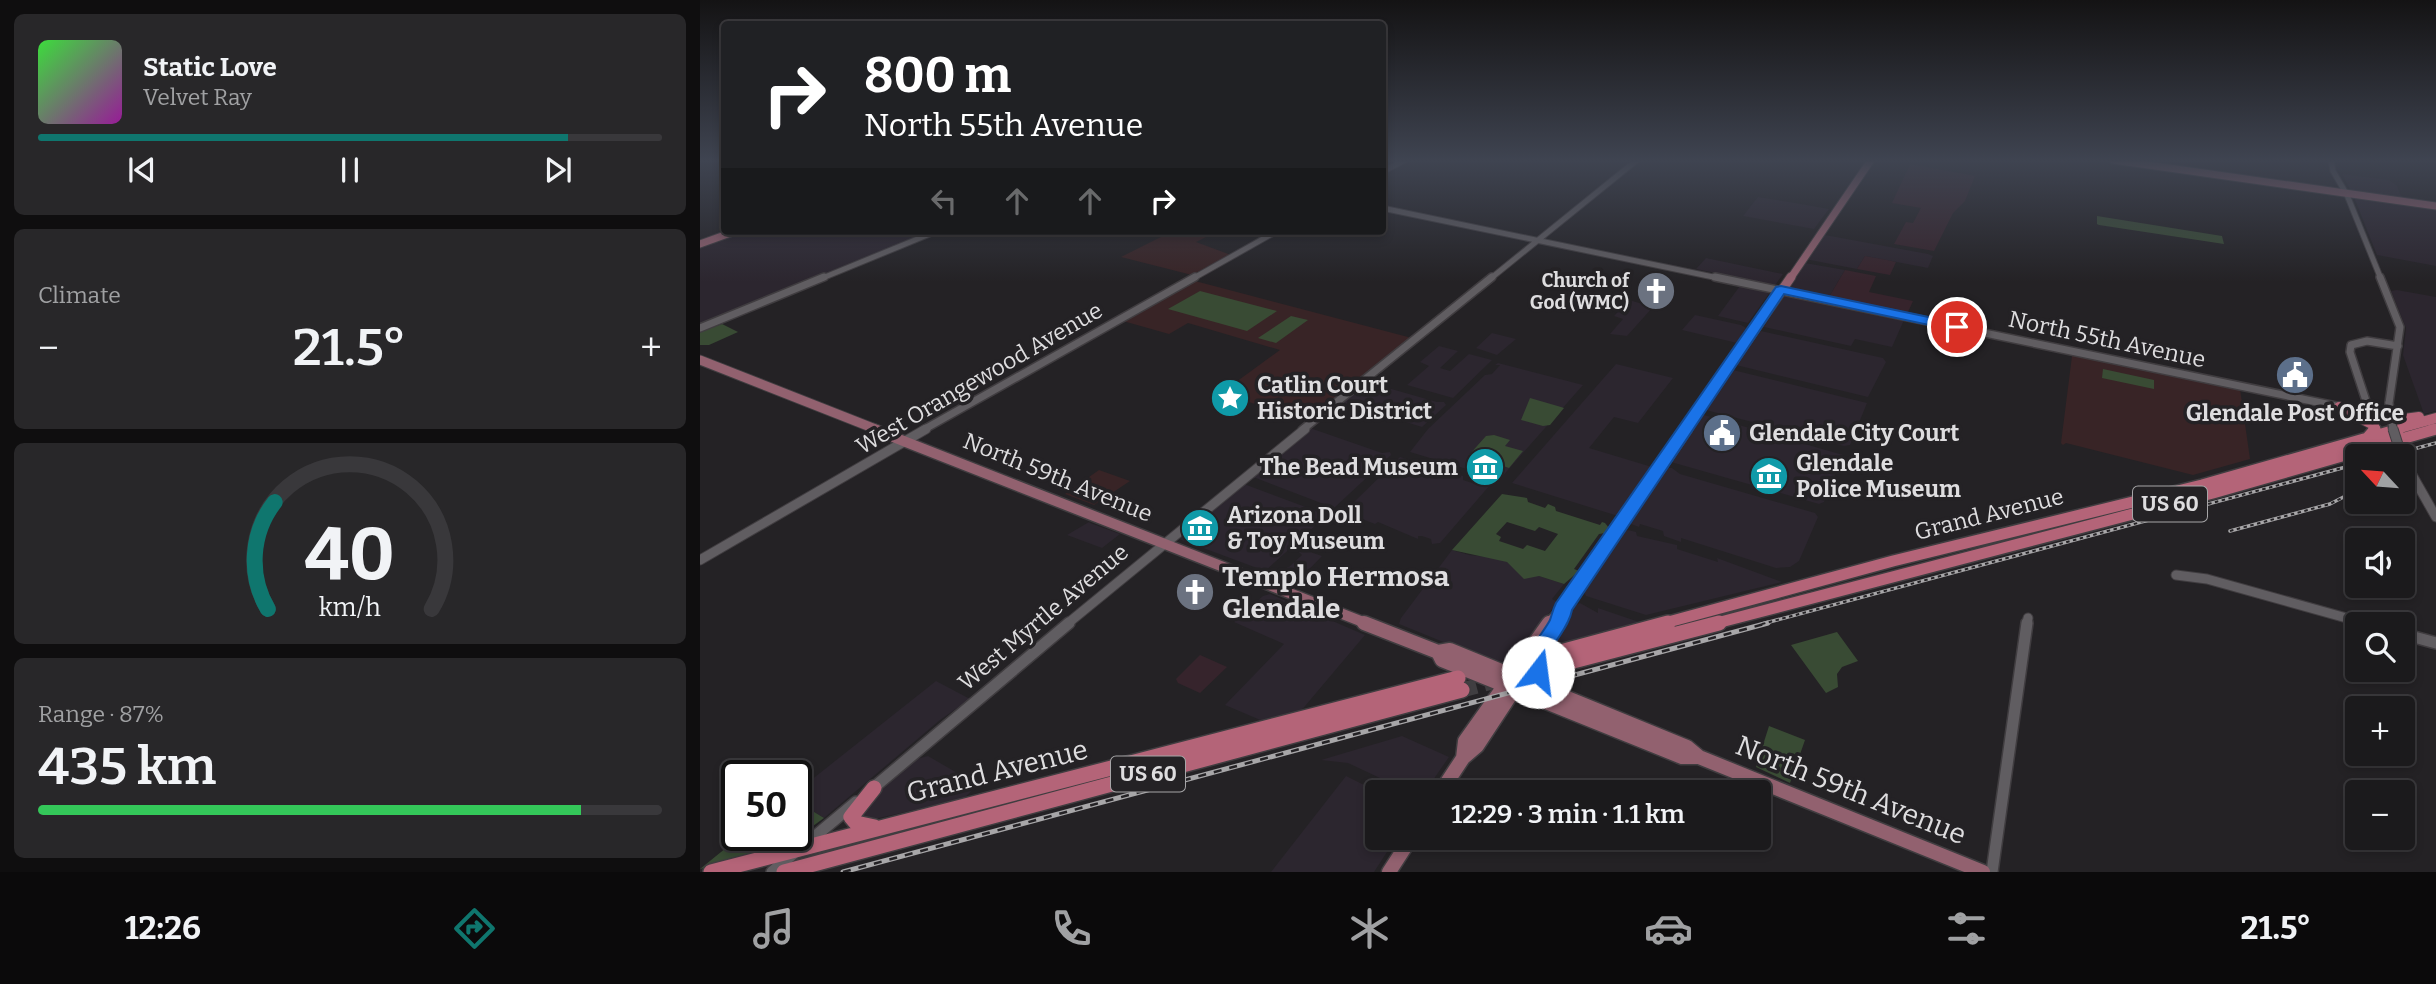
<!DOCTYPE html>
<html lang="en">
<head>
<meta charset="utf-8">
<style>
  :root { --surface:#1b1a1c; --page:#282729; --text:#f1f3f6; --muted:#a0a1a3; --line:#39383b; --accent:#0f766e }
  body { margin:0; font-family:Bitter,serif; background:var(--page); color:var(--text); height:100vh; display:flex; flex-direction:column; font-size:26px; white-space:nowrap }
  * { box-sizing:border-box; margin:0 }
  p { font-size:23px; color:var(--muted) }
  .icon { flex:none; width:38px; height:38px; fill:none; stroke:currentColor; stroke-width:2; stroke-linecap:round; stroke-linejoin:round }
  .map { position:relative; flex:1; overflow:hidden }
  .details { display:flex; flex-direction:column; gap:14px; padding:14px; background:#0f0e0f; width:700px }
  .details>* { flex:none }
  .top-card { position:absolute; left:21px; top:21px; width:665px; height:214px; border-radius:7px; box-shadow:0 4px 10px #0003,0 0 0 2px var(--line); background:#202124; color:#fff; overflow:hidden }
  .needle { width:46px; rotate:296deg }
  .buttons { position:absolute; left:1645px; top:444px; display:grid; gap:14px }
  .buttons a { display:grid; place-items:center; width:70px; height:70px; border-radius:7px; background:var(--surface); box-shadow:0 4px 10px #0003,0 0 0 2px var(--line); font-size:35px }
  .speed { position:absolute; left:21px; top:760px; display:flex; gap:14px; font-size:35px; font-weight:700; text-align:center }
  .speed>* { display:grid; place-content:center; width:91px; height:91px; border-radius:50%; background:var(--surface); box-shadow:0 4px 10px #0003,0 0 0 2px var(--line); line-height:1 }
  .speed .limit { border:4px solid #111; border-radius:10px; background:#fff; color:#111 }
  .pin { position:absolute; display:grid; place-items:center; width:60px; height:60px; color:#fff; margin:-30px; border:4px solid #fff; border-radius:50%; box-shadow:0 2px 7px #0007 }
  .me { position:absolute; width:77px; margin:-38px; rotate:15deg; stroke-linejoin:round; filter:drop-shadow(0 0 5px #0008) }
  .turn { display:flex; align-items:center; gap:24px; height:147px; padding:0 28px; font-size:32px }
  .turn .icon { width:91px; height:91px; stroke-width:2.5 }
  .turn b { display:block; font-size:49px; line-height:60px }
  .lanes { display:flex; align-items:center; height:66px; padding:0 28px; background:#0003; justify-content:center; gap:35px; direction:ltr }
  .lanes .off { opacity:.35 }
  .big { font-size:52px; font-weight:600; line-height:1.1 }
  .details .tile { flex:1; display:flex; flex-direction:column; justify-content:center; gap:10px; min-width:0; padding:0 24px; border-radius:10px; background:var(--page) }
  .details .dial { align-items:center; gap:0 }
  .dial svg { height:182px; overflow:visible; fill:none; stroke:var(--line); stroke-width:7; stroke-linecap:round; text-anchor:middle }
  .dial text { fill:var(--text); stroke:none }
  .song { display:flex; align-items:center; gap:21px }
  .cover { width:84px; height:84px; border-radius:10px; background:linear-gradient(135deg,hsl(120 70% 55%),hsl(300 70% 35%)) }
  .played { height:7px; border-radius:4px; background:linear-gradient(90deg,var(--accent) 85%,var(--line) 85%) }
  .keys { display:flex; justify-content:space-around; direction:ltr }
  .heat { display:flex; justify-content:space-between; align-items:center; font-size:38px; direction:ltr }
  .charge { height:10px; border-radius:5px; background:linear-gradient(90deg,#34c759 87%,var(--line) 0) }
  .trip { position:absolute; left:665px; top:780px; width:406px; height:70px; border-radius:7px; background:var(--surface); box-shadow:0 4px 10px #0003,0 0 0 2px var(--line); font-weight:600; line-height:70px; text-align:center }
  .menu { display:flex; height:112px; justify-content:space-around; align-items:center; background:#0b0a0b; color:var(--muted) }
  .menu .icon { width:49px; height:49px }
  .menu .on { color:var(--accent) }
  .menu b { font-size:32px; color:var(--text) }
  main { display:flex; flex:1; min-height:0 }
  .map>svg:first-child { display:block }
  .built { fill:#2c262f }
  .industrial { fill:#36242c }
  .education { fill:#382426 }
  .green { fill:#394b34; fill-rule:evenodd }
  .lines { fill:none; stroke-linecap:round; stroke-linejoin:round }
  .highway-tunnel { stroke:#403e41; stroke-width:15; stroke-dasharray:15 8; stroke-linecap:butt }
  .minor-far3-casing { stroke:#403d40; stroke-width:7 }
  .minor-far2-casing { stroke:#403d40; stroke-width:10 }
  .minor-far1-casing { stroke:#403d40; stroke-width:11 }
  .minor-casing { stroke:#403d40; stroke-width:14 }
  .major-far3-casing { stroke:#403d40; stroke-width:9 }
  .major-far2-casing { stroke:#403d40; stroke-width:11 }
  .major-far1-casing { stroke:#403d40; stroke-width:13 }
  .major-casing { stroke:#403d40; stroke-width:17 }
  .highway-far2-casing { stroke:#403d40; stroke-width:12 }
  .highway-far1-casing { stroke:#403d40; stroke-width:14 }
  .highway-casing { stroke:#403d40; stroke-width:18 }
  .minor-far3 { stroke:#605d61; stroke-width:5 }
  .minor-far2 { stroke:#605d61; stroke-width:7 }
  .minor-far1 { stroke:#605d61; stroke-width:9 }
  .minor { stroke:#605d61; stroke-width:11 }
  .major-far3 { stroke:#92616f; stroke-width:7 }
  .major-far2 { stroke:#92616f; stroke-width:9 }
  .major-far1 { stroke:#92616f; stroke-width:10 }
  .major { stroke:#92616f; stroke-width:14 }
  .highway-far2 { stroke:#b46478; stroke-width:10 }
  .highway-far1 { stroke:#b46478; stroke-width:11 }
  .highway { stroke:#b46478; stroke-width:15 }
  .rail-far1-casing { stroke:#a7a6a8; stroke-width:3.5 }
  .rail-casing { stroke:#a7a6a8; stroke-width:5 }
  .rail-far1 { stroke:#242225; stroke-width:2; stroke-dasharray:3.5; stroke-linecap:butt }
  .rail { stroke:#242225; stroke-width:2.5; stroke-dasharray:8; stroke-linecap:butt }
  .minor-bridge-far1-casing { stroke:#403d40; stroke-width:10; stroke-linecap:butt }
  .minor-bridge-casing { stroke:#403d40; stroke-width:11; stroke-linecap:butt }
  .minor-bridge-far1 { stroke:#605d61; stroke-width:7 }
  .minor-bridge { stroke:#605d61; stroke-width:9 }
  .route { fill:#1a73e8; stroke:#114b97; stroke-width:2 }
  .labels { text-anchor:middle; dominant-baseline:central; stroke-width:7; stroke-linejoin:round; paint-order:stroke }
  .far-poi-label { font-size:19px; font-weight:bold; fill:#dedddf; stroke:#242225; text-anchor:end }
  .shield { fill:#242225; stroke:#a6a5a7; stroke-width:2 }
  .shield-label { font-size:21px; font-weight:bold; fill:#dedddf }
  .street-label { font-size:23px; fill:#dedddf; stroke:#242225 }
  .poi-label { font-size:23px; font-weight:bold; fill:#dedddf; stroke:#242225; text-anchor:start }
  .near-poi-label { font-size:28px; font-weight:bold; fill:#dedddf; stroke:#242225; text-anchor:start }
  .near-street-label { font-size:28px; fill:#dedddf; stroke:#242225 }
</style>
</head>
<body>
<main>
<section class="details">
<div class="tile">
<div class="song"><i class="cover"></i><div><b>Static Love</b><p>Velvet Ray</p></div></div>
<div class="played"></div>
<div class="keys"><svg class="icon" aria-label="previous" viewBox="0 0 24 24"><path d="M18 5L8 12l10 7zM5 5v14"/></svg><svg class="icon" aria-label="pause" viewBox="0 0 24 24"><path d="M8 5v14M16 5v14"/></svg><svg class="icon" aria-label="next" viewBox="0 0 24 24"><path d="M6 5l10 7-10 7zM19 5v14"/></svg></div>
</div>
<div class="tile"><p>Climate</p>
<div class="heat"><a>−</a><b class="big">21.5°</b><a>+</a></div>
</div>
<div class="tile dial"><svg viewBox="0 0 100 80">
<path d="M14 69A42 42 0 1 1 86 69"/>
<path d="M14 69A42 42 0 0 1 17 22" stroke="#0f766e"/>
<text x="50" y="56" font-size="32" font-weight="700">40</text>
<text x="50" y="72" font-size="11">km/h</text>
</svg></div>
<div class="tile"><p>Range · 87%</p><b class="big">435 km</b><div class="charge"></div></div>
</section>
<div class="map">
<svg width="1736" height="872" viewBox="0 0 1736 872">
  <rect width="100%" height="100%" fill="#242225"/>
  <path class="built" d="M1642 174 1689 180 1697 186 1702 198 1651 191Z
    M1058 197 1095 203 1129 209 1114 229 1043 216Z
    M1654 197 1736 207V266L1677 255Z
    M42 231H232L0 326V246Z
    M1125 235 1228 254 1233 256 1228 268 1165 256 1157 269 1110 260 1108 258Z
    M1006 258 1083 274 1048 323 1018 316 1045 279 996 269Z
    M1105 263 1145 270 1129 297 1090 288Z
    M1697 290 1736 297V411L1724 414 1703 355 1706 328 1691 291Z
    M1085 294 1202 318 1204 320 1192 347 1155 339 1151 346 1064 327Z
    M929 300 953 307 927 336 910 334 923 319 914 316Z
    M995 315 1041 325 1046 328 1037 343 982 330Z
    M1061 331 1183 358 1186 362 1168 397 1036 365Z
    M792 333 816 339 797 355 776 348Z
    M739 346 758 351 740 368 750 371 769 354 792 360 753 398 707 385 729 366 720 362Z
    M798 363 883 385 800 479 710 452 728 429 785 375 792 374 800 365H795Z
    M916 364 973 378 938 423 914 417 889 448 952 467 918 516 812 483Z
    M1033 370 1167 403 1150 445 1144 446 1006 410Z
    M670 380 674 384 737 402H744L746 405 722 427 641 402Z
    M1004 415 1143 455 1124 502 1119 504 971 462 997 419Z
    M610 428 682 453 690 452 691 455 634 508 556 478 549 479Z
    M700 457 763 476V480L781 486 784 483 790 485 740 543 732 544 731 539 722 536H718V539L678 522 675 524 644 512 647 507H649Z
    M965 468H972L980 474 1115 513 1118 517 1099 561 1090 567 1076 568 981 538V542L964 536 963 531 940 524 939 527 931 524 930 520Z
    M544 484 627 515 565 571 479 539Z
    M389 522 390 523 420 534 402 548 367 535Z
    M928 530 936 532 937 536 977 545V549L1018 562 1017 558 1082 582 946 615 886 596 883 590 923 532Z
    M604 550 622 556 594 585 579 578 580 570 589 567 602 555 599 552Z
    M752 550 769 555 798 558 807 562 821 574 839 576 864 584 852 599 857 602 813 663 805 667 699 624 701 618Z
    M570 594 665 635 600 712 565 722 525 705 584 644 534 622 563 596Z
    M880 603 898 613V608L942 623 846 650 876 605Z
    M236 681 270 699 240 720 124 818 96 801V792Z
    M702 736 749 757 724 793H712L648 763 621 760Z
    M228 756 278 785 263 799 161 822 158 811 163 805 217 759Z
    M646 776 680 793H677V838H696L674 872H571Z"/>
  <path class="industrial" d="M1210 164 1275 176 1265 201 1253 213 1234 251 1194 244 1206 222 1213 223 1221 208 1192 203Z
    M1165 256 1187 260 1196 262 1190 275 1157 269Z
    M1145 270 1176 276 1169 292 1213 301 1208 312 1129 297Z
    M500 655 527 667 500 693 478 683 476 679Z"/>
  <path class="education" d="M473 231H518L496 242 531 255 492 275 421 257Z
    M495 281 708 337 710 339 611 419 605 420 521 393 580 350 488 323 469 334 423 321Z
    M1374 354 1540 389 1550 459 1493 475 1366 443 1363 445 1361 443 1372 356Z
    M399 470 430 481 394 505 365 494Z"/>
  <path class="green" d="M1397 216 1522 236 1524 244 1399 225 1397 224Z
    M500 291 577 311 547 331 468 309Z
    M591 316 608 320 576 343 558 338Z
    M22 324 38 332 9 345H0V332Z
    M1403 369 1454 380V389L1402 378Z
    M830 398 861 407 864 408 850 425 843 426 821 420Z
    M794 435 810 440 805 446 823 451 809 468 769 455 786 436Z
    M802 494 827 498 828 502 845 508 848 504 855 507 856 511 900 525 902 522 905 523 909 528 905 533 899 534 874 569 879 571 864 584 839 576 824 579 807 562 752 550ZM807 522 835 531 839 527 858 534 845 551 827 545 823 549 799 541 801 537 796 534Z
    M1137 632 1158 661 1142 667 1137 674 1138 687 1126 693 1091 645Z
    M1069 726 1105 740 1090 783 1056 767Z
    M96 801 124 818 84 847 0 869 42 835H96Z"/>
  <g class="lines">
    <path class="highway-tunnel" d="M762 690 796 681"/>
    <g class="minor-far3-casing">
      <path id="minor-far3" d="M1631 160 1633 171 1647 195 1681 279
        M682 172 705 160
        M682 208 1023 279
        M120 279 237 231
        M492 279 577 231
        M790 279 937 160"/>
    </g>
    <g class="minor-far2-casing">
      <path id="minor-far2" d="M1015 277 1670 413 1650 352 1651 345 1667 341 1698 346
        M1680 277 1700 327 1689 403
        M0 328 124 277
        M223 430 495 277
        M602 430 792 277"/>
    </g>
    <g class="minor-far1-casing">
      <path id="minor-far1" d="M1703 459 1736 517
        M0 560 226 429
        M1476 575 1507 579 1668 624
        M367 624 605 429
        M1327 624 1328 618"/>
    </g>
    <g class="minor-casing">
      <path id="minor" d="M1662 623 1670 625
        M1703 634 1736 643
        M172 789 369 623
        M107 843 156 802
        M72 872 94 853
        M1292 872 1327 623"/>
    </g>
    <g class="major-far3-casing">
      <path id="major-far3" d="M1413 160 1736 206
        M0 244 36 231
        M1090 279 1171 160"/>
    </g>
    <g class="major-far2-casing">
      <path id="major-far2" d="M0 360 178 430
        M986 430 1091 277"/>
    </g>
    <g class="major-far1-casing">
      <path id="major-far1" d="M173 429 668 624
        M848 624 863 609 987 429
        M857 624 863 609"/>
    </g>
    <g class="major-casing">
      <path id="major" d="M664 623 738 652 750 650 987 747 999 757 1283 872
        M738 652 742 660 982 757H999
        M838 656V672L852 688
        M763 758 765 741 849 623
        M740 793 763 758 777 746 858 623
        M689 872 711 838"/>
    </g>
    <g class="highway-far2-casing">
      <path id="highway-far2" d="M1639 407 1674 425
        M1674 430 1670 413 1704 419 1719 417
        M1693 430 1736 418
        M1731 430 1736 429"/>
    </g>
    <g class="highway-far1-casing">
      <path id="highway-far1" d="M1668 437 1675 429
        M961 624 1193 561 1502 485 1699 429
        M1013 624 1513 493 1736 429"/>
    </g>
    <g class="highway-casing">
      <path id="highway" d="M853 654 968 623
        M858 665 1019 623
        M174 788 151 817 156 823 175 827
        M11 872 758 678
        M84 872 762 690"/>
    </g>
    <use href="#minor-far3" class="minor-far3"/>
    <use href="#minor-far2" class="minor-far2"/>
    <use href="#minor-far1" class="minor-far1"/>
    <use href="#minor" class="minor"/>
    <use href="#major-far3" class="major-far3"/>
    <use href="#major-far2" class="major-far2"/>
    <use href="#major-far1" class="major-far1"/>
    <use href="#major" class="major"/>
    <use href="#highway-far2" class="highway-far2"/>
    <use href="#highway-far1" class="highway-far1"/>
    <use href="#highway" class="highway"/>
    <g class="rail-far1-casing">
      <path id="rail-far1" d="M1684 457 1736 443
        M1530 531 1630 504 1657 490
        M1062 624 1657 464"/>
    </g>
    <g class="rail-casing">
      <path id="rail" d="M143 872 1068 623"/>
    </g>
    <use href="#rail-far1" class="rail-far1"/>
    <use href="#rail" class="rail"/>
    <g class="minor-bridge-far1-casing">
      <path id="minor-bridge-far1" d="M1689 403 1693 430"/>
    </g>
    <g class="minor-bridge-casing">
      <path id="minor-bridge" d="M1693 429 1702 457"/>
    </g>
    <use href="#minor-bridge-far1" class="minor-bridge-far1"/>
    <use href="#minor-bridge" class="minor-bridge"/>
  </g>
  <linearGradient id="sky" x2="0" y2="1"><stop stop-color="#141314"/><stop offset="0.57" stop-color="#3f4451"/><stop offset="1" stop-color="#3f4451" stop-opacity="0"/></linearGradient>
  <rect width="1736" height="282" fill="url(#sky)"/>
  <path class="route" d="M1081 286 1257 323 1263 327 1257 331 1084 294 872 610C869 626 858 636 851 650 847 659 851 669 846 678L838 681 831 678C819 655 840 639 850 620 852 614 853 609 856 603L1076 287Z"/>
  <defs>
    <g id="church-disc" transform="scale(2.0125)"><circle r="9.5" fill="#6b7280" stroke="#242225"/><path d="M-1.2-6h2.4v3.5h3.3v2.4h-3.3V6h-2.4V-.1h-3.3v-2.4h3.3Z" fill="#fff"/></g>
    <g id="civic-disc" transform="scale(2.0125)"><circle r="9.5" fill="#5c6f8a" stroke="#242225"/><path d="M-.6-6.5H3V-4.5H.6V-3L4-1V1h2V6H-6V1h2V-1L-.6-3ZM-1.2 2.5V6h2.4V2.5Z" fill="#fff"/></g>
    <g id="sight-disc" transform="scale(2.0125)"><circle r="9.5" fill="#0f9aa8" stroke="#242225"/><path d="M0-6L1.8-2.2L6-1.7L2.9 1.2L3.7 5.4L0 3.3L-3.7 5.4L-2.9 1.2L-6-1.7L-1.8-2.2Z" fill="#fff"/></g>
    <g id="museum-disc" transform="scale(2.0125)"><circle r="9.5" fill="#0f9aa8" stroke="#242225"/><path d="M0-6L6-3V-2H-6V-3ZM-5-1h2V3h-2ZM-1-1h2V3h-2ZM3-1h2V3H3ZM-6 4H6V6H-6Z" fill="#fff"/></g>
  </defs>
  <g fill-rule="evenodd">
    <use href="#church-disc" x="956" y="291"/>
    <use href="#civic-disc" x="1595" y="375"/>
    <use href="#sight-disc" x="530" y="398"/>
    <use href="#civic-disc" x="1022" y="433"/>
    <use href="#museum-disc" x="785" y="467"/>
    <use href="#museum-disc" x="1069" y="476"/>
    <use href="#museum-disc" x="500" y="528"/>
    <use href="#church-disc" x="495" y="592"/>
  </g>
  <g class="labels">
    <g class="far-poi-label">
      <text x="929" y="280">Church of<tspan x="929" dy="22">God (WMC)</tspan></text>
    </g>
    <g class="shield">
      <rect x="1433" y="486.5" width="74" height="35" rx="5"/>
      <rect x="411" y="756.5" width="74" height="35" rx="5"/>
    </g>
    <g class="shield-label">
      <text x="1470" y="504">US 60</text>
      <text x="448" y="774">US 60</text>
    </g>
    <g class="street-label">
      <text transform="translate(1407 339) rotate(12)">North 55th Avenue</text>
      <text transform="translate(279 378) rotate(-30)">West Orangewood Avenue</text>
      <text transform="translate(358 477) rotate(22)">North 59th Avenue</text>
      <text transform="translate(1289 514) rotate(-14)">Grand Avenue</text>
      <text transform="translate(343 617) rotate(-40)">West Myrtle Avenue</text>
    </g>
    <g class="poi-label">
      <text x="557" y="385">Catlin Court<tspan x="557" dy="26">Historic District</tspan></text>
      <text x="1595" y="413" text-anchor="middle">Glendale Post Office</text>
      <text x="1049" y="433">Glendale City Court</text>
      <text x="1096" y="463">Glendale<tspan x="1096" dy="26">Police Museum</tspan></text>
      <text x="758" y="467" text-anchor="end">The Bead Museum</text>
      <text x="527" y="515">Arizona Doll<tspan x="527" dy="26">&amp; Toy Museum</tspan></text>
    </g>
    <g class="near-poi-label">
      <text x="522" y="576">Templo Hermosa<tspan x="522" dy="32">Glendale</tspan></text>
    </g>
    <g class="near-street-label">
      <text transform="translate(297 771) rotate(-14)">Grand Avenue</text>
      <text transform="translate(1151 790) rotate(22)">North 59th Avenue</text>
    </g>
  </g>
</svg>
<div class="buttons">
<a><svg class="needle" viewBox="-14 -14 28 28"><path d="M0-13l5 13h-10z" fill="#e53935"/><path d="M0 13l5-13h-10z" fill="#a0a1a3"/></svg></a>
<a><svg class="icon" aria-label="sound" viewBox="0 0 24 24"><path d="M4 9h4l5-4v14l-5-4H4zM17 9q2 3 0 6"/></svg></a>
<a><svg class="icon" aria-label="search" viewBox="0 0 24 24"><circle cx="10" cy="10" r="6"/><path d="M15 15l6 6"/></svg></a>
<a>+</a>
<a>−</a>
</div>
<div class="speed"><div class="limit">50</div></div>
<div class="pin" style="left:1257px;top:327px;background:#d93025"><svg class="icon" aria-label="arrive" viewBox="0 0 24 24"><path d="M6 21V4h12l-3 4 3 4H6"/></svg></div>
<svg class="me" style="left:838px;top:672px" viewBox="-20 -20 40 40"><circle r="19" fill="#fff"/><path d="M0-13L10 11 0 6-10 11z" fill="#1a73e8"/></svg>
<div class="trip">12:29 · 3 min · 1.1 km</div>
<div class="top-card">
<div class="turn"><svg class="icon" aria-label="right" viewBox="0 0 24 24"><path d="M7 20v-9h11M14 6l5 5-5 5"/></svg><div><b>800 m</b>North 55th Avenue</div></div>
<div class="lanes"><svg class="icon off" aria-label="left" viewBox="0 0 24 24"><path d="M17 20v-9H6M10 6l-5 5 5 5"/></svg><svg class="icon off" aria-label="ahead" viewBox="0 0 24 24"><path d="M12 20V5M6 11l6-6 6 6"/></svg><svg class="icon off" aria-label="ahead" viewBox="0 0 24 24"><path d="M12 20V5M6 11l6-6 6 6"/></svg><svg class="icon" aria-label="right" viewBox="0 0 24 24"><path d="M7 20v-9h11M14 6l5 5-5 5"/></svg></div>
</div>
</div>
</main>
<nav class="menu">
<b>12:26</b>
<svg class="icon on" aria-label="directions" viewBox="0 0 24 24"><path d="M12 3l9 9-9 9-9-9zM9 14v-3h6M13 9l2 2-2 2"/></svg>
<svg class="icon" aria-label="music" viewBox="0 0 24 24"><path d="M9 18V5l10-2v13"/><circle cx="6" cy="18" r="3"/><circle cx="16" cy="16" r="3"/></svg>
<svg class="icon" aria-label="phone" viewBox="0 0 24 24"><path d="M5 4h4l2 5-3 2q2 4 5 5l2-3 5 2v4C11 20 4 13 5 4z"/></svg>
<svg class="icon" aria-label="climate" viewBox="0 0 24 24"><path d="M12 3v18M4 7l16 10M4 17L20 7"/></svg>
<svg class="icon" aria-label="car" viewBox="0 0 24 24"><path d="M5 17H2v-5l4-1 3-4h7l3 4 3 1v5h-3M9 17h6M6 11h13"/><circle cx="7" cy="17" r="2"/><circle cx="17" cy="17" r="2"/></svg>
<svg class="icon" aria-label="filters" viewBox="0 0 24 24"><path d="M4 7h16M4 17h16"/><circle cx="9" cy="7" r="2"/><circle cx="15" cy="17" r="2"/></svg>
<b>21.5°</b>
</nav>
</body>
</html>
